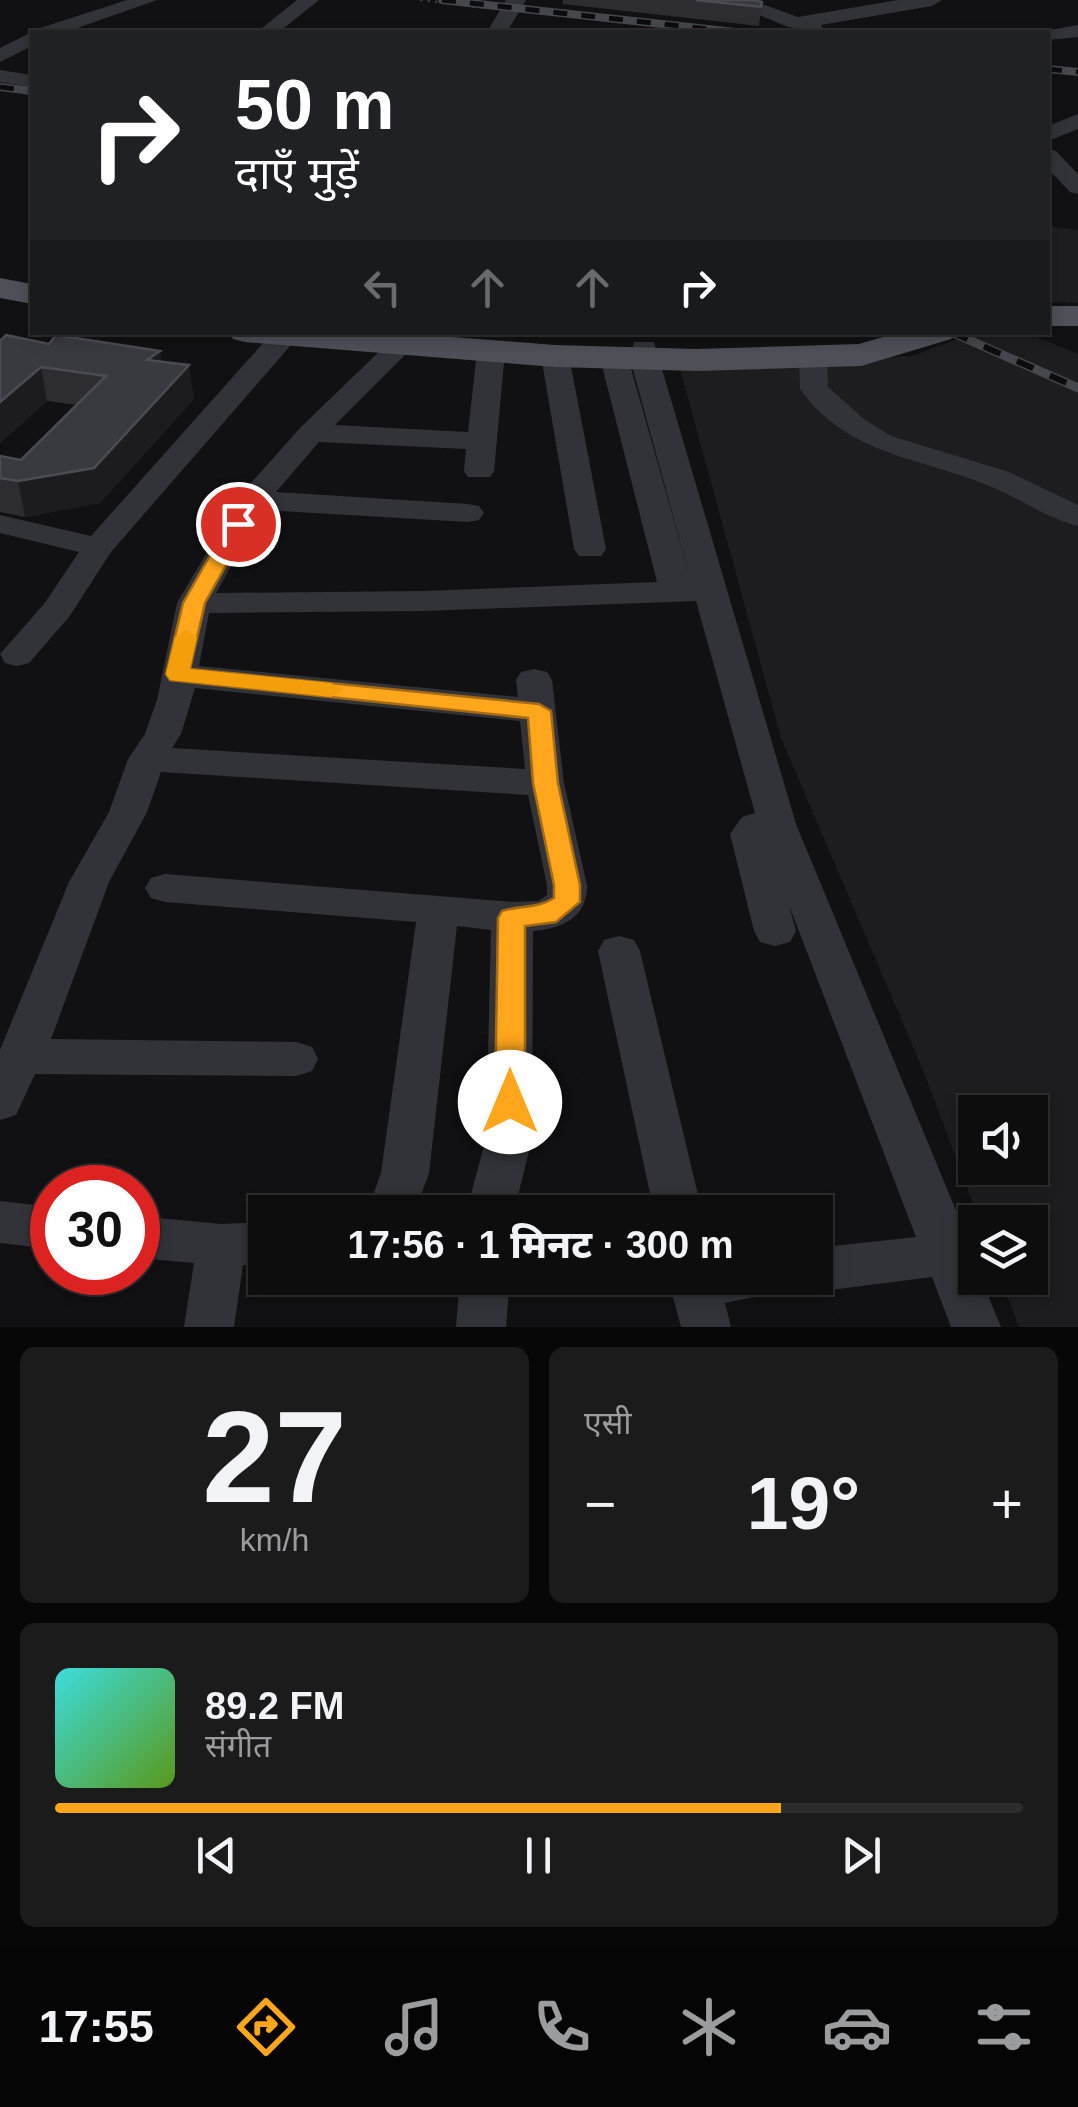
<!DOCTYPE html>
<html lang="hi">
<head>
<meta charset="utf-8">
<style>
  :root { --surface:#0d0d0e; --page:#1b1b1c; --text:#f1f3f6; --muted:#9a9c9e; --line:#2d2d2e; --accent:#ffa61d }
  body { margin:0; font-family:Arial,"Noto Sans Devanagari",sans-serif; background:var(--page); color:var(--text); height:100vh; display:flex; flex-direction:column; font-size:38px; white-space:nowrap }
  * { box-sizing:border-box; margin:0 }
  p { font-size:32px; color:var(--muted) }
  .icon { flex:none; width:55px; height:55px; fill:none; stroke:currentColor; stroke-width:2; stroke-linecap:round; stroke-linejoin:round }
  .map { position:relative; height:1327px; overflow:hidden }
  .panel { display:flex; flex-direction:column; gap:20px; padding:20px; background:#070708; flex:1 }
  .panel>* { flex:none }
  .hud { position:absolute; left:30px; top:30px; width:1020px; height:305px; border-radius:0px; box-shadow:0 5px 15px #0003,0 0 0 2px var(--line); background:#202124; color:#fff; overflow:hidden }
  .buttons { position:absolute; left:958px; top:1095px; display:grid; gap:20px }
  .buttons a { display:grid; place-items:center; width:90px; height:90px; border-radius:0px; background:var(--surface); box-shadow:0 5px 15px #0003,0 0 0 2px var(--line); font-size:50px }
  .speed { position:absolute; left:30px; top:1165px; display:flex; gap:20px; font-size:50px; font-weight:700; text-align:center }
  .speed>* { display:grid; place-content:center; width:130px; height:130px; border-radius:50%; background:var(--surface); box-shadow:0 5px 15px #0003,0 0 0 2px var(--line); line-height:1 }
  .speed .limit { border:15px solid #d22; background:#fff; color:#111 }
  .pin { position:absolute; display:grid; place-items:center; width:85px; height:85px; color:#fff; margin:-42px; border:5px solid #fff; border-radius:50%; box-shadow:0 2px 10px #0007 }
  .me { position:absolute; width:110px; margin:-55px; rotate:0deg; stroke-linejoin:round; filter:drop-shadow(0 0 8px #0008) }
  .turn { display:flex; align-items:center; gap:35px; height:210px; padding:0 40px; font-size:45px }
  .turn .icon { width:130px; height:130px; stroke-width:2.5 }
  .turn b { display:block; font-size:70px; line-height:85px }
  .lanes { display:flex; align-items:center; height:95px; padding:0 40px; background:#0003; justify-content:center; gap:50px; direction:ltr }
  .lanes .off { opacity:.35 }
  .big { font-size:75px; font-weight:800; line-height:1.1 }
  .panel .tile { flex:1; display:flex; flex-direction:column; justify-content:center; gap:15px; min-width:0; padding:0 35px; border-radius:15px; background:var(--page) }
  .panel .dial { align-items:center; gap:0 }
  .dial b { font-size:130px; line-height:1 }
  .song { display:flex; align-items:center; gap:30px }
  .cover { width:120px; height:120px; border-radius:15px; background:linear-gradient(135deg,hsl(180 70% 55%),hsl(90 70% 35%)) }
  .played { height:10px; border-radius:5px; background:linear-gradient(90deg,var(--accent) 75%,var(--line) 75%) }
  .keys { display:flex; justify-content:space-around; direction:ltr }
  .heat { display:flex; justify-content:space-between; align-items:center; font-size:55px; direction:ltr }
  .panel .tiles { flex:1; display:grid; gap:20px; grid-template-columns:1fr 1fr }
  .tile:last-child { grid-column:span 2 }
  .trip { position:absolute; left:248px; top:1195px; width:585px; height:100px; border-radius:0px; background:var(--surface); box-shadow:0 5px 15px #0003,0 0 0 2px var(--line); font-weight:800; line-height:100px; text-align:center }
  .tabs { display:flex; height:160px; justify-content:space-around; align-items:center; background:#050506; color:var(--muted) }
  .tabs .icon { width:70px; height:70px }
  .tabs .current { color:var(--accent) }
  .tabs b { font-size:45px; color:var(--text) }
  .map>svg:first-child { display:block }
  .built { fill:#1d1d20; fill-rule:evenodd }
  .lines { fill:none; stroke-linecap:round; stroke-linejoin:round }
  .path { stroke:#383a3f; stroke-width:2.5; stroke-dasharray:2.5 5; stroke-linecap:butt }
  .minor { fill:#323338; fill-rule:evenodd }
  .major { fill:#4d5057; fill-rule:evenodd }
  .rail-far1-casing { stroke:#45474d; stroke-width:8 }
  .rail-casing { stroke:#45474d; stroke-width:9 }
  .rail-far1 { stroke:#0c0c0e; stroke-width:5; stroke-dasharray:14; stroke-linecap:butt }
  .rail { stroke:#0c0c0e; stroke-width:6; stroke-dasharray:18; stroke-linecap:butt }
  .wall { fill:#2d2d31 }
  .shaded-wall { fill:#1c1c1f }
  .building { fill:#393a3f; stroke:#4a4c52; stroke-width:2.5 }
  .route { fill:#ffa61d; stroke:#a66c13; stroke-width:2.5 }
  .slow { fill:#f59e0b }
</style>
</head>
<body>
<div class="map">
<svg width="1078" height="1327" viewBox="0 0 1078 1327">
  <rect width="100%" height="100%" fill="#111113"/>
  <path class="built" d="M1048 226 1078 230V303L1048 302Z
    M977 332 1027 333 1078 354V1327H1019L1000 1278H1030V1222H980L923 1070 781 738 680 369 911 356ZM975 1112H1030V1168H975Z"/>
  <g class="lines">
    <path class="path" d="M420 0 487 8
      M533 11 719 32"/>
    <path class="minor" d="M127 0H157L66 32H37L40 28Z
      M297 0H319L279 32H257Z
      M506 0H526L507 32H487Z
      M723 0H751L798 17 898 0H942L932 6 821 25 825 32 788 27Z
      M1078 25V37L1048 40V32H1039Z
      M32 32V46L0 62V48Z
      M0 70 32 75V87L0 82Z
      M1078 114V129L1048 141V126Z
      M1048 149 1056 151 1078 174V194L1070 192 1048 169Z
      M273 332H294L298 337 111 552 69 617 29 663 17 666 5 663 0 654 44 604 79 552 0 533V515L91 536Z
      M387 332H414L413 347 335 425 468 432 477 352 491 344 501 346 505 352 494 471 490 477H468L464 471 466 449 319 442 276 492 468 504 479 506 484 513 479 520 468 522 263 510 216 593 424 591 657 582 600 358 614 350 628 358 691 581 630 359 634 342H654L796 824 974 1254 975 1278H981L1001 1327H951L932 1277 815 1292 797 1285 794 1278H815V1248L916 1237 789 905 796 931 790 942 775 946 760 942 754 931 730 834 742 817 755 813 696 601 424 611 209 613 199 666 518 697 516 680 521 672 534 669 547 672 552 680 564 783 587 885C588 917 562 929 533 931L532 1139 514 1212H466L486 1139 491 930 457 926 429 1173 415 1212H367L381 1173 416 922 165 902 151 898 145 888 151 878 165 874 512 902 539 901 547 895V885L528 795 161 772 147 812 109 882 51 1039 296 1042 312 1047 318 1059 312 1071 296 1076 35 1074 16 1115 0 1120V1050L69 882 109 812 128 759 145 734 157 700 177 603 242 493 301 427 386 345ZM195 688 520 721 525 769 172 748 181 734Z
      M555 348 569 356 606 549 601 556H579L574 549 541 356Z
      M813 349 827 357 828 387 864 419 891 436 1009 472 1078 505V526C1046 518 1018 497 987 485 919 457 847 455 800 389L799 357Z
      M619 936 634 940 640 951 702 1212H654L598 951 604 940Z
      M0 1201 52 1207V1249L0 1243Z
      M138 1216 221 1224 265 1222V1264L243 1265 234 1327H184L194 1263 138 1258Z
      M460 1278H510L506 1327H456Z
      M668 1278H780L773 1293 725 1303 731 1327H681Z"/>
    <path class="major" d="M0 278 32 284V304L0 298Z
      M1048 306H1078V326H1048Z
      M228 332H388L555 345 697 349 859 344 900 332H956L951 339 861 366 697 371 555 367 245 342 233 339Z"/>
    <g class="rail-far1-casing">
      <path id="rail-far1" d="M442 0 735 32
        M1048 69 1078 72
        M0 87 32 91"/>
    </g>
    <g class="rail-casing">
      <path id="rail" d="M951 332 1078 388"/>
    </g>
    <use href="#rail-far1" class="rail-far1"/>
    <use href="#rail" class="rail"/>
  </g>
  <path class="wall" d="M563 0H756L762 2 759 26 563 4Z
    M0 341 162 362 194 399 100 503 25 517 0 512V456L21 460 77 405 47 401 0 443Z"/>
  <path class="shaded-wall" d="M160 351 165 384 147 360Z
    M189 365 194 399 100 503 25 517 18 481Z
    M41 367 47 401 0 443V402Z"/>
  <path class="building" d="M696 0H756L762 2 761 7Z
    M6 335 49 344 56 335 160 351 147 360 189 365 94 468 18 481 0 478V456L21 460 106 376 41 367 0 402V341Z"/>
  <path class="route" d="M238 518 249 524 205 603 190 669 539 704 551 711 558 783 580 885V902L556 922 525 926V1102L520 1110 510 1114 499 1110 495 1102 498 918 502 911C521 905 537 909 554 898V885L533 783 528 718 170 680 166 674 183 603 228 524Z"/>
  <path class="slow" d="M186 630 197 637 190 669 331 683 343 690 331 697 170 680 166 674 175 637Z"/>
</svg>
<div class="buttons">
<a><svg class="icon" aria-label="sound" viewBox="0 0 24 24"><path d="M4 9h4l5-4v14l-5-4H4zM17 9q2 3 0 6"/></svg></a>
<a><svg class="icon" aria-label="layers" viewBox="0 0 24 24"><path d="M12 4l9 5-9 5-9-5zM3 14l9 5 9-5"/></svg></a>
</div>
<div class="speed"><div class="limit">30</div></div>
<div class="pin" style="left:238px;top:524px;background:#d93025"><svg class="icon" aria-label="arrive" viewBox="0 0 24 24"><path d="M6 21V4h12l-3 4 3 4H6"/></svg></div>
<svg class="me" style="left:510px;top:1102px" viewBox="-20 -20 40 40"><circle r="19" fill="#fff"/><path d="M0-13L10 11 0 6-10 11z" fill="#ffa61d"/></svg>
<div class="trip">17:56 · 1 मिनट · 300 m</div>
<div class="hud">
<div class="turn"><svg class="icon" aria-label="right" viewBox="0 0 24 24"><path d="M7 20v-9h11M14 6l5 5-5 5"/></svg><div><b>50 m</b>दाएँ मुड़ें</div></div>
<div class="lanes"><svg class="icon off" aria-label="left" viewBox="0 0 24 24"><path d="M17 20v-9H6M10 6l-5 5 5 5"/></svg><svg class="icon off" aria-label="ahead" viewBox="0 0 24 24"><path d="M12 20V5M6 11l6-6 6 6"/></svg><svg class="icon off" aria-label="ahead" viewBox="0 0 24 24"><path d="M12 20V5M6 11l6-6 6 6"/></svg><svg class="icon" aria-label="right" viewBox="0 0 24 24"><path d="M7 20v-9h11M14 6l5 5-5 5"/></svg></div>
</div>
</div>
<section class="panel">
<div class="tiles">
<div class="tile dial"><b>27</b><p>km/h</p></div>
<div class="tile"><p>एसी</p>
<div class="heat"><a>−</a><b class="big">19°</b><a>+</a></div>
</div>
<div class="tile">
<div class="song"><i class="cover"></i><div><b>89.2 FM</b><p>संगीत</p></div></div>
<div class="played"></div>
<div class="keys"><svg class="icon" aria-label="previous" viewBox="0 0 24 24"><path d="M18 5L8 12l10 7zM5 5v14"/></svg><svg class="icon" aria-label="pause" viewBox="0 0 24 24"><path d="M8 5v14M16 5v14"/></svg><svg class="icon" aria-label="next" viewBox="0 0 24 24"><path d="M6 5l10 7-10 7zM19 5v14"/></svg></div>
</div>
</div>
</section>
<nav class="tabs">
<b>17:55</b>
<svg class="icon current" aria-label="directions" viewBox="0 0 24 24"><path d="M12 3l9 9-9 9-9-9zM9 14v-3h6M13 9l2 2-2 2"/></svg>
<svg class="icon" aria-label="music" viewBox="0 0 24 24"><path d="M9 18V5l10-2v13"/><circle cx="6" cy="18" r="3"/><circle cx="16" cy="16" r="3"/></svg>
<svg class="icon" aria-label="phone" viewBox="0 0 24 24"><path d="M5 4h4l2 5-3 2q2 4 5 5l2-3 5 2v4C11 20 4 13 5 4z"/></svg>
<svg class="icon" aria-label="climate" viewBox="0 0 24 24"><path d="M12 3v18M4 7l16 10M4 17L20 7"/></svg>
<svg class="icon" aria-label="car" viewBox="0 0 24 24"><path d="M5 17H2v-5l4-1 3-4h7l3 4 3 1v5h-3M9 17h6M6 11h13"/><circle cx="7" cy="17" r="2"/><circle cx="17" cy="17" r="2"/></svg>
<svg class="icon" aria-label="filters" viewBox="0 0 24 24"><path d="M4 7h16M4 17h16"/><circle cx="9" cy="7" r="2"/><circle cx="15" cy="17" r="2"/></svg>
</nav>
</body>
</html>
